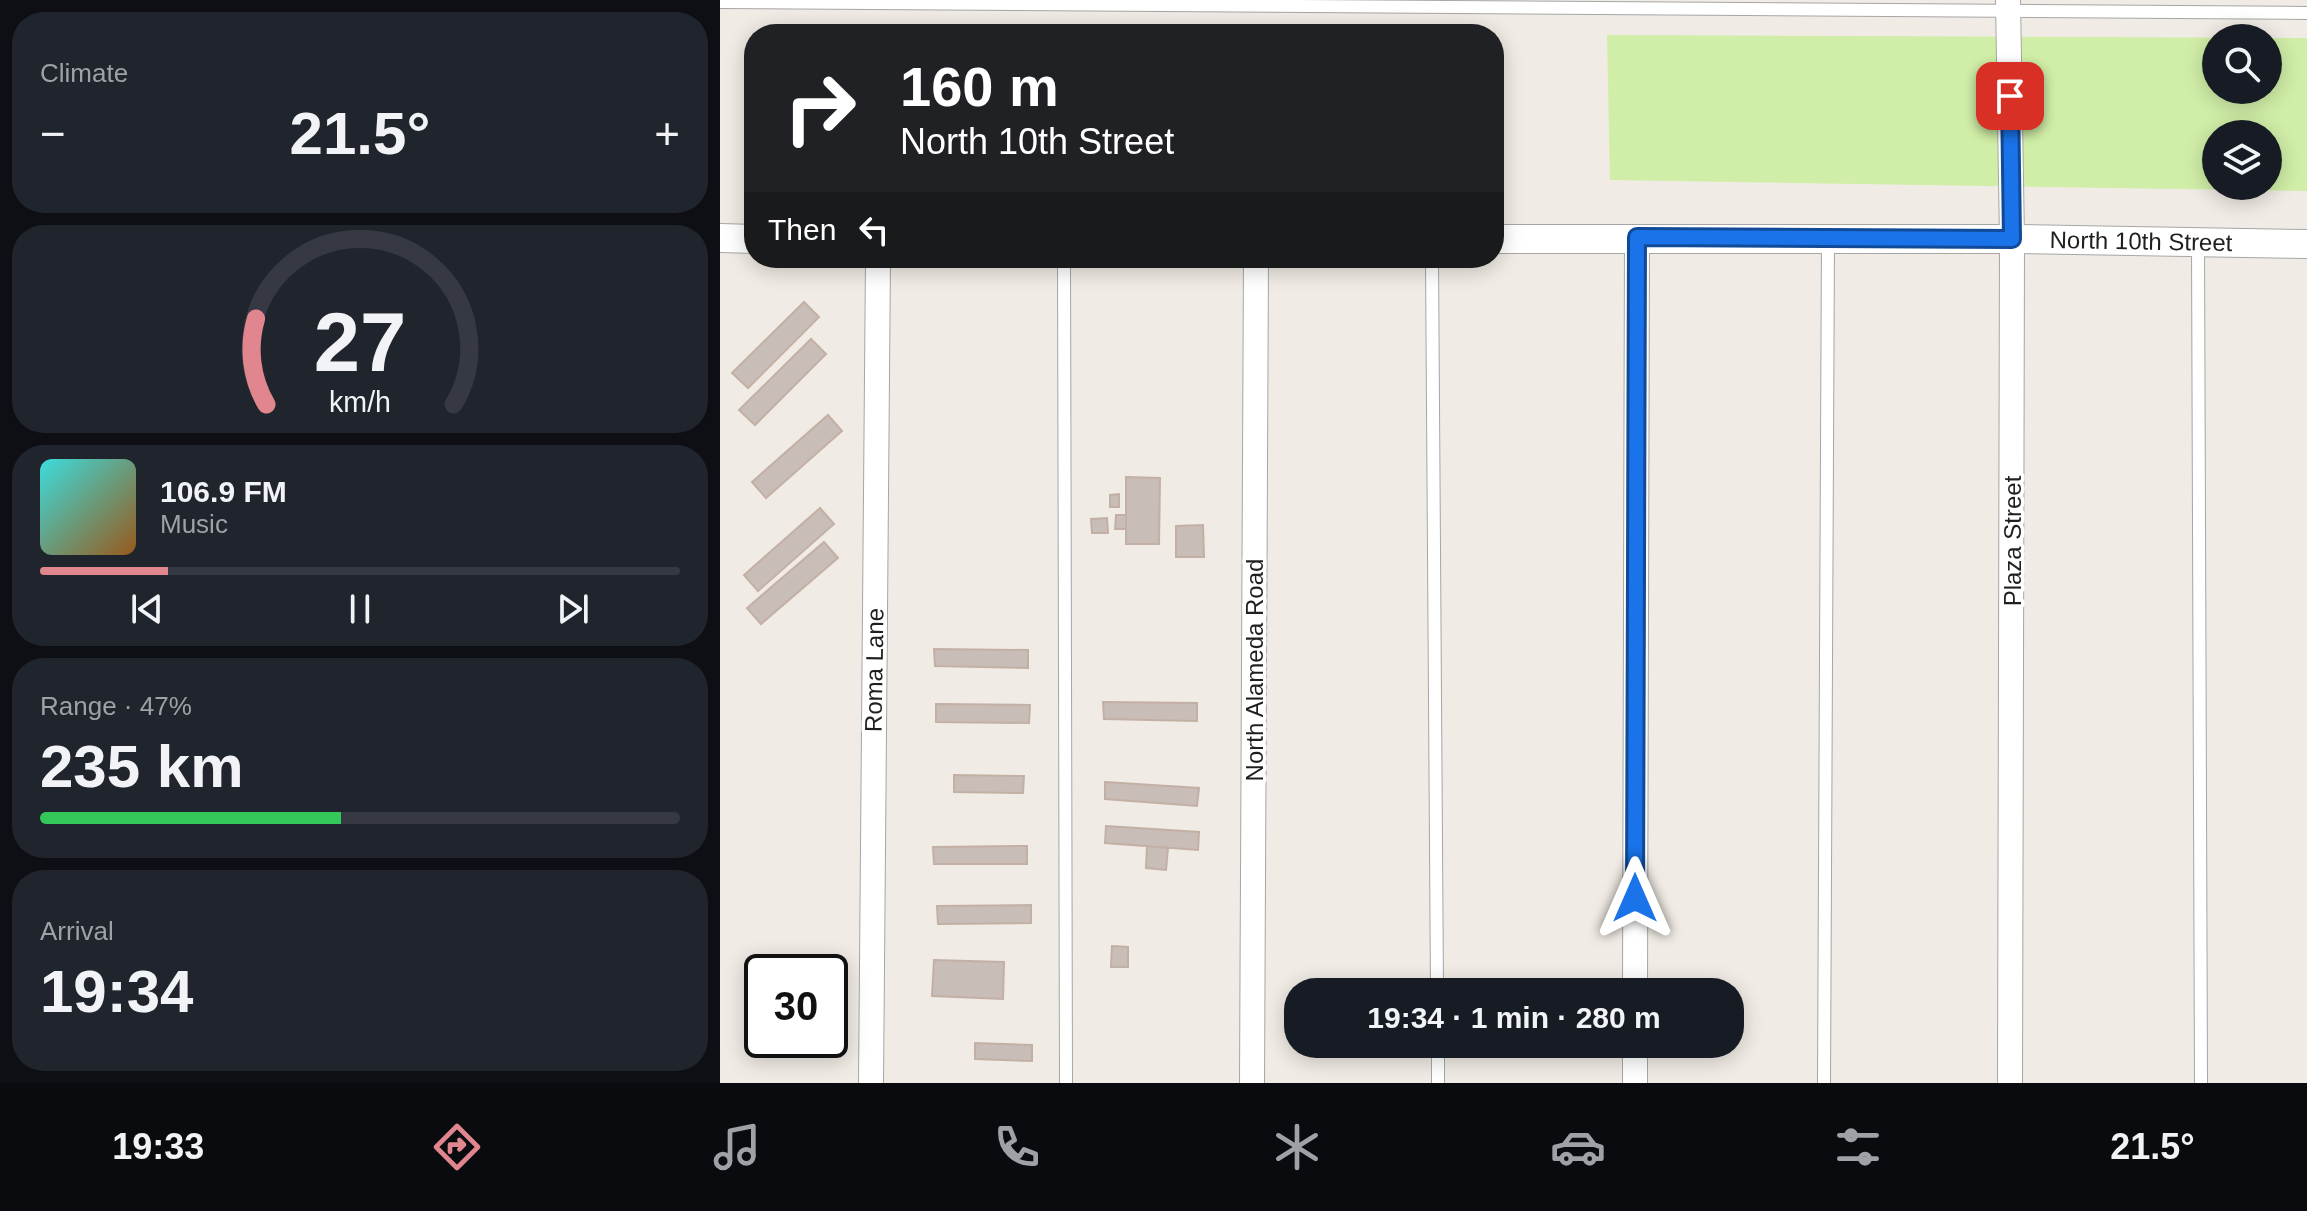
<!DOCTYPE html>
<html lang="en">
<head>
<meta charset="utf-8">
<style>
  :root { --surface:#171b24; --page:#20242c; --text:#f1f3f6; --muted:#9ea1a6; --line:#363941; --accent:#e1868f }
  body { margin:0; font-family:Arial,sans-serif; background:var(--page); color:var(--text); height:100vh; display:flex; flex-direction:column; font-size:30px; white-space:nowrap }
  * { box-sizing:border-box; margin:0 }
  p { font-size:26px; color:var(--muted) }
  .icon { flex:none; width:44px; height:44px; fill:none; stroke:currentColor; stroke-width:2; stroke-linecap:round; stroke-linejoin:round }
  .map { position:relative; flex:1; overflow:hidden }
  .drawer { display:flex; flex-direction:column; gap:12px; padding:12px; background:#0d0f14; width:720px }
  .drawer>* { flex:none }
  .banner { position:absolute; left:24px; top:24px; width:760px; height:244px; border-radius:32px; box-shadow:0 4px 20px #0003; background:#202124; color:#fff; overflow:hidden }
  .controls { position:absolute; left:1482px; top:24px; display:grid; gap:16px }
  .controls a { display:grid; place-items:center; width:80px; height:80px; border-radius:50%; background:var(--surface); box-shadow:0 4px 20px #0003; font-size:40px }
  .speed { position:absolute; left:24px; top:954px; display:flex; gap:16px; font-size:40px; font-weight:700; text-align:center }
  .speed>* { display:grid; place-content:center; width:104px; height:104px; border-radius:50%; background:var(--surface); box-shadow:0 4px 20px #0003; line-height:1 }
  .speed .limit { border:4px solid #111; border-radius:12px; background:#fff; color:#111 }
  .pin { position:absolute; display:grid; place-items:center; width:68px; height:68px; color:#fff; margin:-34px; border-radius:16px; box-shadow:0 4px 12px #0006 }
  .me { position:absolute; width:88px; margin:-44px; rotate:0deg; stroke-linejoin:round; filter:drop-shadow(0 0 6px #0008) }
  .turn { display:flex; align-items:center; gap:28px; height:168px; padding:0 24px; font-size:36px }
  .turn .icon { width:104px; height:104px; stroke-width:2.5 }
  .turn b { display:block; font-size:56px; line-height:68px }
  .then { display:flex; align-items:center; height:76px; padding:0 24px; background:#0003; gap:16px; font-size:30px }
  .big { font-size:60px; font-weight:600; line-height:1.1 }
  .drawer .card { flex:1; display:flex; flex-direction:column; justify-content:center; gap:12px; min-width:0; padding:0 28px; border-radius:32px; background:var(--page) }
  .drawer .dial { align-items:center; gap:0 }
  .dial svg { height:208px; overflow:visible; fill:none; stroke:var(--line); stroke-width:7; stroke-linecap:round; text-anchor:middle }
  .dial text { fill:var(--text); stroke:none }
  .song { display:flex; align-items:center; gap:24px }
  .cover { width:96px; height:96px; border-radius:12px; background:linear-gradient(135deg,hsl(180 70% 55%),hsl(30 70% 35%)) }
  .played { height:8px; border-radius:4px; background:linear-gradient(90deg,var(--accent) 20%,var(--line) 20%) }
  .keys { display:flex; justify-content:space-around; direction:ltr }
  .heat { display:flex; justify-content:space-between; align-items:center; font-size:44px; direction:ltr }
  .charge { height:12px; border-radius:6px; background:linear-gradient(90deg,#34c759 47%,var(--line) 0) }
  .trip { position:absolute; left:564px; top:978px; width:460px; height:80px; border-radius:32px; background:var(--surface); box-shadow:0 4px 20px #0003; font-weight:600; line-height:80px; text-align:center }
  .tabs { display:flex; height:128px; justify-content:space-around; align-items:center; background:#090b0e; color:var(--muted) }
  .tabs .icon { width:56px; height:56px }
  .tabs .on { color:var(--accent) }
  .tabs b { font-size:36px; color:var(--text) }
  main { display:flex; flex:1; min-height:0 }
  .map>svg:first-child { display:block }
  .grass { fill:#d0eea7; fill-rule:evenodd }
  .building { fill:#c9bdb7; stroke:#c3b0a5; stroke-width:2 }
  .lines { fill:none; stroke-linecap:round; stroke-linejoin:round }
  .service-casing { stroke:#a6a6a6; stroke-width:14 }
  .minor-casing { stroke:#a6a6a6; stroke-width:26 }
  .tertiary-casing { stroke:#a6a6a6; stroke-width:30 }
  .service { stroke:#fff; stroke-width:12 }
  .minor { stroke:#fff; stroke-width:24 }
  .tertiary { stroke:#fff; stroke-width:28 }
  .route-casing { stroke:#114b97; stroke-width:20 }
  .route { stroke:#1a73e8; stroke-width:14 }
  .labels { text-anchor:middle; dominant-baseline:central; stroke-width:7; stroke-linejoin:round; paint-order:stroke }
  .street-label { font-size:24px; fill:#1f1f1f; stroke:#fff }
</style>
</head>
<body>
<main>
<section class="drawer">
<div class="card"><p>Climate</p>
<div class="heat"><a>−</a><b class="big">21.5°</b><a>+</a></div>
</div>
<div class="card dial"><svg viewBox="0 0 100 80">
<path d="M14 69A42 42 0 1 1 86 69"/>
<path d="M14 69A42 42 0 0 1 10 36" stroke="#e1868f"/>
<text x="50" y="56" font-size="32" font-weight="700">27</text>
<text x="50" y="72" font-size="11">km/h</text>
</svg></div>
<div class="card">
<div class="song"><i class="cover"></i><div><b>106.9 FM</b><p>Music</p></div></div>
<div class="played"></div>
<div class="keys"><svg class="icon" aria-label="previous" viewBox="0 0 24 24"><path d="M18 5L8 12l10 7zM5 5v14"/></svg><svg class="icon" aria-label="pause" viewBox="0 0 24 24"><path d="M8 5v14M16 5v14"/></svg><svg class="icon" aria-label="next" viewBox="0 0 24 24"><path d="M6 5l10 7-10 7zM19 5v14"/></svg></div>
</div>
<div class="card"><p>Range · 47%</p><b class="big">235 km</b><div class="charge"></div></div>
<div class="card"><p>Arrival</p><b class="big">19:34</b></div>
</section>
<div class="map">
<svg width="1587" height="1083" viewBox="0 0 1587 1083">
  <rect width="100%" height="100%" fill="#f0ebe4"/>
  <path class="grass" d="M887 35 1587 38V191L890 180ZM1496 38H1548V90H1496ZM1496 134H1548V186H1496Z"/>
  <path class="building" d="M84 302 99 317 28 388 12 373Z
    M91 339 106 354 35 425 19 410Z
    M108 415 122 431 46 498 32 482Z
    M406 477 440 478 439 544H406Z
    M399 494V507H390V495Z
    M100 508 114 524 38 591 24 575Z
    M396 515H406V529H395Z
    M387 518 388 533H372L371 519Z
    M483 525 484 557H456V526Z
    M104 542 118 558 41 624 27 608Z
    M214 649 308 650V668L215 666Z
    M383 702 477 703V721L384 719Z
    M216 704 310 705 309 723 216 722Z
    M234 775 304 776 303 793 234 792Z
    M385 782 479 788 477 806 385 799Z
    M386 826 479 832 478 850 385 843Z
    M307 846V864H214L213 847Z
    M427 846 448 848 446 870 426 868Z
    M311 905V923L218 924 217 906Z
    M392 946 408 947V967H391Z
    M214 960 284 962 283 999 212 996Z
    M255 1043 312 1045V1061L255 1059Z"/>
  <g class="lines">
    <g class="service-casing">
      <path id="service" d="M0 2 1587 13
        M1478 242 1481 1083
        M344 258 346 1083
        M712 258 717 992
        M718 1044V1083
        M1104 1083 1108 238"/>
    </g>
    <g class="minor-casing">
      <path id="minor" d="M1288 0 1292 239 1290 1083
        M915 992 917 237
        M151 1083 158 258
        M532 1083 536 258
        M915 1083V1044"/>
    </g>
    <g class="tertiary-casing">
      <path id="tertiary" d="M0 238 34 239
        M774 239H1292L1587 244"/>
    </g>
    <use href="#service" class="service"/>
    <use href="#minor" class="minor"/>
    <use href="#tertiary" class="tertiary"/>
  </g>
  <g class="lines">
    <g class="route-casing">
      <path id="route" d="M915 898 917 237 1292 239 1290 96"/>
    </g>
    <use href="#route" class="route"/>
  </g>
  <g class="labels">
    <g class="street-label">
      <text transform="translate(1421 241) rotate(1)">North 10th Street</text>
      <text transform="translate(1292 541) rotate(-90)">Plaza Street</text>
      <text transform="translate(154 670) rotate(-89)">Roma Lane</text>
      <text transform="translate(534 670) rotate(-90)">North Alameda Road</text>
    </g>
  </g>
</svg>
<div class="controls">
<a><svg class="icon" aria-label="search" viewBox="0 0 24 24"><circle cx="10" cy="10" r="6"/><path d="M15 15l6 6"/></svg></a>
<a><svg class="icon" aria-label="layers" viewBox="0 0 24 24"><path d="M12 4l9 5-9 5-9-5zM3 14l9 5 9-5"/></svg></a>
</div>
<div class="speed"><div class="limit">30</div></div>
<div class="pin" style="left:1290px;top:96px;background:#d93025"><svg class="icon" aria-label="arrive" viewBox="0 0 24 24"><path d="M6 21V4h12l-3 4 3 4H6"/></svg></div>
<svg class="me" style="left:915px;top:898px" viewBox="-20 -20 40 40"><path d="M0-17L14 15 0 8-14 15z" fill="#1a73e8" stroke="#fff" stroke-width="4"/></svg>
<div class="trip">19:34 · 1 min · 280 m</div>
<div class="banner">
<div class="turn"><svg class="icon" aria-label="right" viewBox="0 0 24 24"><path d="M7 20v-9h11M14 6l5 5-5 5"/></svg><div><b>160 m</b>North 10th Street</div></div>
<div class="then">Then<svg class="icon" aria-label="left" viewBox="0 0 24 24"><path d="M17 20v-9H6M10 6l-5 5 5 5"/></svg></div>
</div>
</div>
</main>
<nav class="tabs">
<b>19:33</b>
<svg class="icon on" aria-label="directions" viewBox="0 0 24 24"><path d="M12 3l9 9-9 9-9-9zM9 14v-3h6M13 9l2 2-2 2"/></svg>
<svg class="icon" aria-label="music" viewBox="0 0 24 24"><path d="M9 18V5l10-2v13"/><circle cx="6" cy="18" r="3"/><circle cx="16" cy="16" r="3"/></svg>
<svg class="icon" aria-label="phone" viewBox="0 0 24 24"><path d="M5 4h4l2 5-3 2q2 4 5 5l2-3 5 2v4C11 20 4 13 5 4z"/></svg>
<svg class="icon" aria-label="climate" viewBox="0 0 24 24"><path d="M12 3v18M4 7l16 10M4 17L20 7"/></svg>
<svg class="icon" aria-label="car" viewBox="0 0 24 24"><path d="M5 17H2v-5l4-1 3-4h7l3 4 3 1v5h-3M9 17h6M6 11h13"/><circle cx="7" cy="17" r="2"/><circle cx="17" cy="17" r="2"/></svg>
<svg class="icon" aria-label="filters" viewBox="0 0 24 24"><path d="M4 7h16M4 17h16"/><circle cx="9" cy="7" r="2"/><circle cx="15" cy="17" r="2"/></svg>
<b>21.5°</b>
</nav>
</body>
</html>
